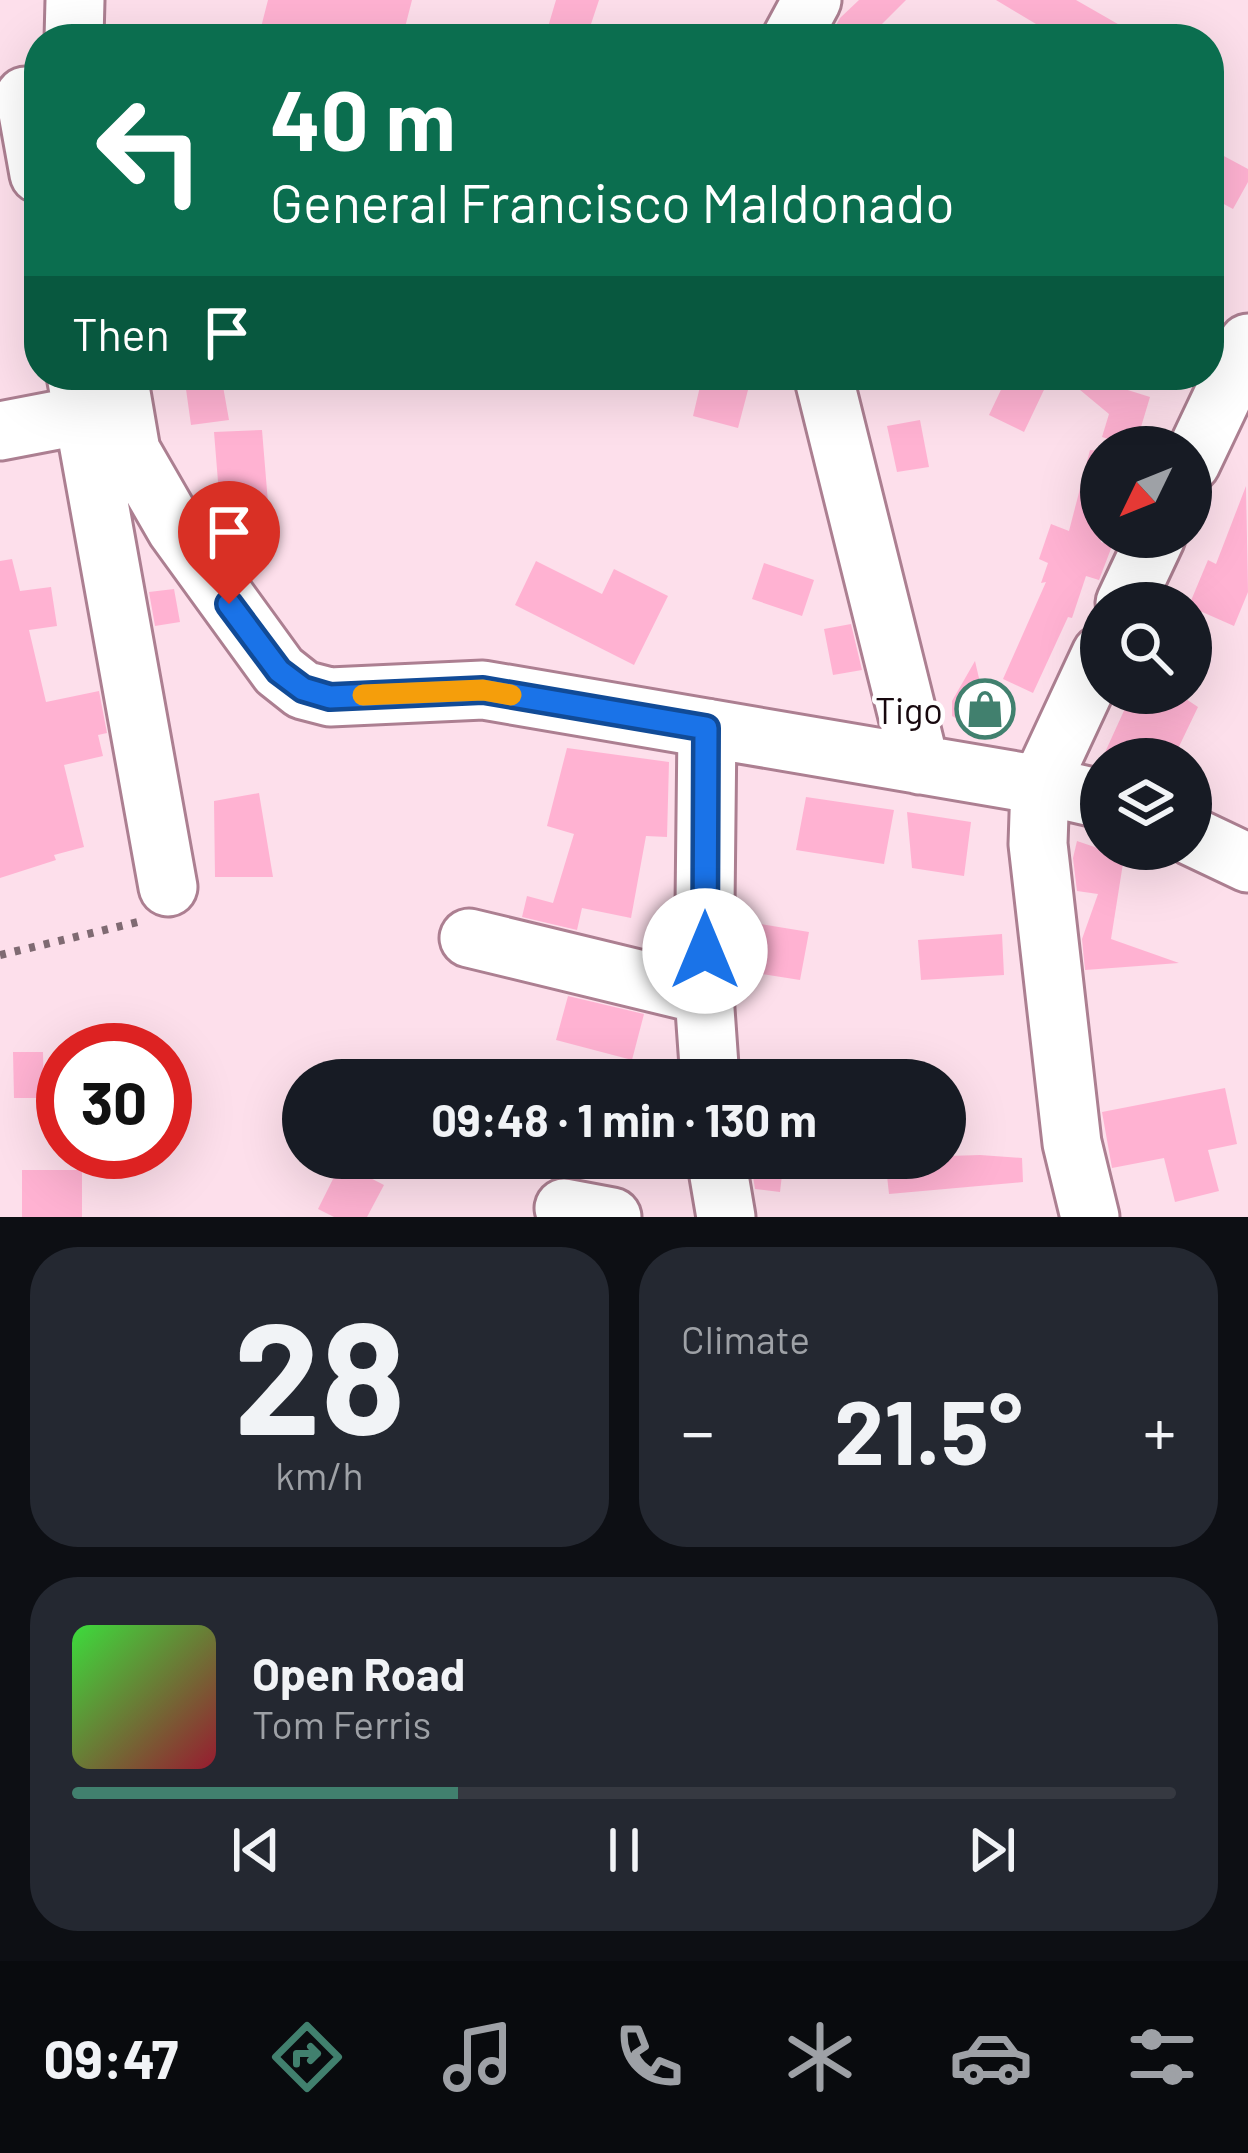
<!DOCTYPE html>
<html lang="en">
<head>
<meta charset="utf-8">
<style>
  :root { --surface:#171b24; --page:#242831; --text:#f1f3f6; --muted:#9ea1a6; --line:#363941; --accent:#41806e }
  body { margin:0; font-family:Barlow,sans-serif; background:var(--page); color:var(--text); height:100vh; display:flex; flex-direction:column; font-size:45px; white-space:nowrap }
  * { box-sizing:border-box; margin:0 }
  p { font-size:39px; color:var(--muted) }
  .icon { flex:none; width:66px; height:66px; fill:none; stroke:currentColor; stroke-width:2; stroke-linecap:round; stroke-linejoin:round }
  .map { position:relative; height:1217px; overflow:hidden }
  .side { display:flex; flex-direction:column; gap:30px; padding:30px; background:#0d0f14; flex:1 }
  .side>* { flex:none }
  .hud { position:absolute; left:24px; top:24px; width:1200px; height:366px; border-radius:48px; box-shadow:0 12px 48px #0002; background:#0b6e4f; color:#fff; overflow:hidden }
  .needle { width:78px; rotate:227deg }
  .controls { position:absolute; left:1080px; top:426px; display:grid; gap:24px }
  .controls a { display:grid; place-items:center; width:132px; height:132px; border-radius:50%; background:var(--surface); box-shadow:0 12px 48px #0002; font-size:60px }
  .speed { position:absolute; left:36px; top:1023px; display:flex; gap:24px; font-size:60px; font-weight:700; text-align:center }
  .speed>* { display:grid; place-content:center; width:156px; height:156px; border-radius:50%; background:var(--surface); box-shadow:0 12px 48px #0002; line-height:1 }
  .speed .limit { border:18px solid #d22; background:#fff; color:#111 }
  .pin { position:absolute; display:grid; place-items:center; width:102px; height:102px; color:#fff; margin:-123px -51px; border-radius:50% 50% 50% 0; rotate:-45deg; box-shadow:0 0 12px #0007 }
  .pin .icon { rotate:45deg }
  .me { position:absolute; width:132px; margin:-66px; rotate:0deg; stroke-linejoin:round; filter:drop-shadow(0 0 9px #0008) }
  .turn { display:flex; align-items:center; gap:42px; height:252px; padding:0 48px; font-size:54px }
  .turn .icon { width:156px; height:156px; stroke-width:2.5 }
  .turn b { display:block; font-size:84px; line-height:102px }
  .then { display:flex; align-items:center; height:114px; padding:0 48px; background:#0003; gap:24px; font-size:45px }
  .big { font-size:90px; font-weight:700; line-height:1.1 }
  .side .widget { flex:1; display:flex; flex-direction:column; justify-content:center; gap:18px; min-width:0; padding:0 42px; border-radius:48px; background:var(--page) }
  .side .dial { align-items:center; gap:0 }
  .dial b { font-size:156px; line-height:1 }
  .song { display:flex; align-items:center; gap:36px }
  .cover { width:144px; height:144px; border-radius:18px; background:linear-gradient(135deg,hsl(120 70% 55%),hsl(350 70% 35%)) }
  .played { height:12px; border-radius:6px; background:linear-gradient(90deg,var(--accent) 35%,var(--line) 35%) }
  .keys { display:flex; justify-content:space-around; direction:ltr }
  .heat { display:flex; justify-content:space-between; align-items:center; font-size:66px; direction:ltr }
  .side .tiles { flex:1; display:grid; gap:30px; grid-template-columns:1fr 1fr }
  .widget:last-child { grid-column:span 2 }
  .trip { position:absolute; left:282px; top:1059px; width:684px; height:120px; border-radius:60px; background:var(--surface); box-shadow:0 12px 48px #0002; font-weight:700; line-height:120px; text-align:center }
  .tab-bar { display:flex; height:192px; justify-content:space-around; align-items:center; background:#090b0e; color:var(--muted) }
  .tab-bar .icon { width:84px; height:84px }
  .tab-bar .current { color:var(--accent) }
  .tab-bar b { font-size:54px; color:var(--text) }
  .map>svg:first-child { display:block }
  .building { fill:#ffb2d2 }
  .lines { fill:none; stroke-linecap:round; stroke-linejoin:round }
  .minor-casing { stroke:#ac7f91; stroke-width:63 }
  .path { stroke:#7f6a72; stroke-width:8; stroke-dasharray:6 9; stroke-linecap:butt }
  .minor { stroke:#fff; stroke-width:57 }
  .route-casing { stroke:#114b97; stroke-width:30 }
  .route { stroke:#1a73e8; stroke-width:21 }
  .slow { stroke:#f59e0b; stroke-width:21 }
  .labels { text-anchor:middle; dominant-baseline:central; stroke-width:9; stroke-linejoin:round; paint-order:stroke }
  .poi-label { font-size:36px; fill:#17080e; stroke:#fff; text-anchor:end }
</style>
</head>
<body>
<div class="map">
<svg width="1248" height="1217" viewBox="0 0 1248 1217">
  <rect width="100%" height="100%" fill="#fddfeb"/>
  <path class="building" d="M268 0H412L402 39H258Z
    M556 0H599L586 39 548 27Z
    M859 0H906L867 39H828L840 18Z
    M996 0H1076L1144 39H1028L1036 24Z
    M1209 148 1248 169V182L1233 209 1209 196Z
    M184 375H221L229 420 191 425Z
    M1008 375H1051L1024 432 989 415Z
    M1062 375H1080L1150 397 1135 447 1102 437 1109 414Z
    M702 378 748 390 738 428 693 416Z
    M920 420 929 467 897 472 887 426Z
    M262 430 270 527 222 531 214 432Z
    M1090 450 1101 451V542L1112 546 1099 580 1086 576 1072 618 1068 617 1033 693 1003 679 1046 582 1041 583 1048 563 1039 559 1051 524 1069 531Z
    M1246 486 1248 592 1234 626 1191 607 1190 603 1208 560 1216 564Z
    M12 559 20 591 51 587 57 626 29 630 46 702 99 691 107 733 98 735 103 756 64 765 84 847 54 855 56 860 0 878V561Z
    M536 561 602 594 614 569 668 596 634 665 515 605Z
    M764 563 814 580 802 616 752 599Z
    M174 589 180 622 155 626 149 592Z
    M851 624 862 670 833 675 824 629Z
    M975 661 993 739 952 716V701Z
    M1132 693H1177L1198 707 1173 759H1102Z
    M567 748 669 762 667 837 646 836 631 918 582 908 577 930 522 917 527 896 553 903 574 834 547 826Z
    M259 793 273 877H215L214 801Z
    M806 797 894 810 884 864 796 850Z
    M907 812 971 822 964 876 912 868Z
    M1077 841 1124 857 1111 939 1179 963 1085 970 1082 939 1098 894 1077 891 1073 858Z
    M749 922 809 932 800 980 742 971Z
    M1002 934 1004 975 921 980 918 940Z
    M568 996 644 1014 632 1060 556 1040Z
    M13 1052H43L44 1098H14Z
    M1225 1088 1237 1144 1208 1150 1219 1191 1175 1202 1164 1158 1112 1168 1102 1112Z
    M980 1155 1022 1158 1023 1182 889 1194 885 1158Z
    M750 1158H784L780 1192 755 1189Z
    M341 1163 384 1185 367 1217H334L318 1209Z
    M22 1170H82V1217H22Z"/>
  <g class="lines">
    <g class="minor-casing">
      <path id="minor" d="M74 39 75 0
        M791 39 812 0
        M25 96 39 174
        M76 375 168 887
        M118 375 131 451 176 529 279 671 303 690 330 697 483 690 1040 785 1101 799
        M823 375 920 765
        M0 431 120 408
        M1191 463 1248 343
        M1125 603 1156 537
        M707 728 704 995 710 1080
        M1191 836 1248 863
        M469 938 704 995
        M716 1158 726 1217
        M564 1208 612 1217
        M1090 1217 1072 1143 1038 844 1040 785 1101 654"/>
    </g>
    <path class="path" d="M0 955 138 922"/>
    <use href="#minor" class="minor"/>
  </g>
  <g class="lines">
    <g class="route-casing">
      <path id="route" d="M229 604 279 671 303 689 330 697 483 690 706 728 705 951"/>
    </g>
    <use href="#route" class="route"/>
    <path class="slow" d="M363 695 483 690 511 695"/>
  </g>
  <defs>
    <g id="shop-ring" transform="scale(3)"><circle r="9.5" fill="#fff" stroke="#41806e" stroke-width="1.5"/><path d="M-5-2.5h2.3a2.7 3.5 0 0 1 5.4 0H5L5.5 6h-11ZM-1.5-2.5h3a1.5 2.3 0 0 0-3 0Z" fill="#41806e"/></g>
  </defs>
  <g fill-rule="evenodd">
    <use href="#shop-ring" x="985" y="709"/>
  </g>
  <g class="labels">
    <g class="poi-label">
      <text x="943" y="709">Tigo</text>
    </g>
  </g>
</svg>
<div class="controls">
<a><svg class="needle" viewBox="-14 -14 28 28"><path d="M0-13l5 13h-10z" fill="#e53935"/><path d="M0 13l5-13h-10z" fill="#9ea1a6"/></svg></a>
<a><svg class="icon" aria-label="search" viewBox="0 0 24 24"><circle cx="10" cy="10" r="6"/><path d="M15 15l6 6"/></svg></a>
<a><svg class="icon" aria-label="layers" viewBox="0 0 24 24"><path d="M12 4l9 5-9 5-9-5zM3 14l9 5 9-5"/></svg></a>
</div>
<div class="speed"><div class="limit">30</div></div>
<div class="pin" style="left:229px;top:604px;background:#d93025"><svg class="icon" aria-label="arrive" viewBox="0 0 24 24"><path d="M6 21V4h12l-3 4 3 4H6"/></svg></div>
<svg class="me" style="left:705px;top:951px" viewBox="-20 -20 40 40"><circle r="19" fill="#fff"/><path d="M0-13L10 11 0 6-10 11z" fill="#1a73e8"/></svg>
<div class="trip">09:48 · 1 min · 130 m</div>
<div class="hud">
<div class="turn"><svg class="icon" aria-label="left" viewBox="0 0 24 24"><path d="M17 20v-9H6M10 6l-5 5 5 5"/></svg><div><b>40 m</b>General Francisco Maldonado</div></div>
<div class="then">Then<svg class="icon" aria-label="arrive" viewBox="0 0 24 24"><path d="M6 21V4h12l-3 4 3 4H6"/></svg></div>
</div>
</div>
<section class="side">
<div class="tiles">
<div class="widget dial"><b>28</b><p>km/h</p></div>
<div class="widget"><p>Climate</p>
<div class="heat"><a>−</a><b class="big">21.5°</b><a>+</a></div>
</div>
<div class="widget">
<div class="song"><i class="cover"></i><div><b>Open Road</b><p>Tom Ferris</p></div></div>
<div class="played"></div>
<div class="keys"><svg class="icon" aria-label="previous" viewBox="0 0 24 24"><path d="M18 5L8 12l10 7zM5 5v14"/></svg><svg class="icon" aria-label="pause" viewBox="0 0 24 24"><path d="M8 5v14M16 5v14"/></svg><svg class="icon" aria-label="next" viewBox="0 0 24 24"><path d="M6 5l10 7-10 7zM19 5v14"/></svg></div>
</div>
</div>
</section>
<nav class="tab-bar">
<b>09:47</b>
<svg class="icon current" aria-label="directions" viewBox="0 0 24 24"><path d="M12 3l9 9-9 9-9-9zM9 14v-3h6M13 9l2 2-2 2"/></svg>
<svg class="icon" aria-label="music" viewBox="0 0 24 24"><path d="M9 18V5l10-2v13"/><circle cx="6" cy="18" r="3"/><circle cx="16" cy="16" r="3"/></svg>
<svg class="icon" aria-label="phone" viewBox="0 0 24 24"><path d="M5 4h4l2 5-3 2q2 4 5 5l2-3 5 2v4C11 20 4 13 5 4z"/></svg>
<svg class="icon" aria-label="climate" viewBox="0 0 24 24"><path d="M12 3v18M4 7l16 10M4 17L20 7"/></svg>
<svg class="icon" aria-label="car" viewBox="0 0 24 24"><path d="M5 17H2v-5l4-1 3-4h7l3 4 3 1v5h-3M9 17h6M6 11h13"/><circle cx="7" cy="17" r="2"/><circle cx="17" cy="17" r="2"/></svg>
<svg class="icon" aria-label="filters" viewBox="0 0 24 24"><path d="M4 7h16M4 17h16"/><circle cx="9" cy="7" r="2"/><circle cx="15" cy="17" r="2"/></svg>
</nav>
</body>
</html>
